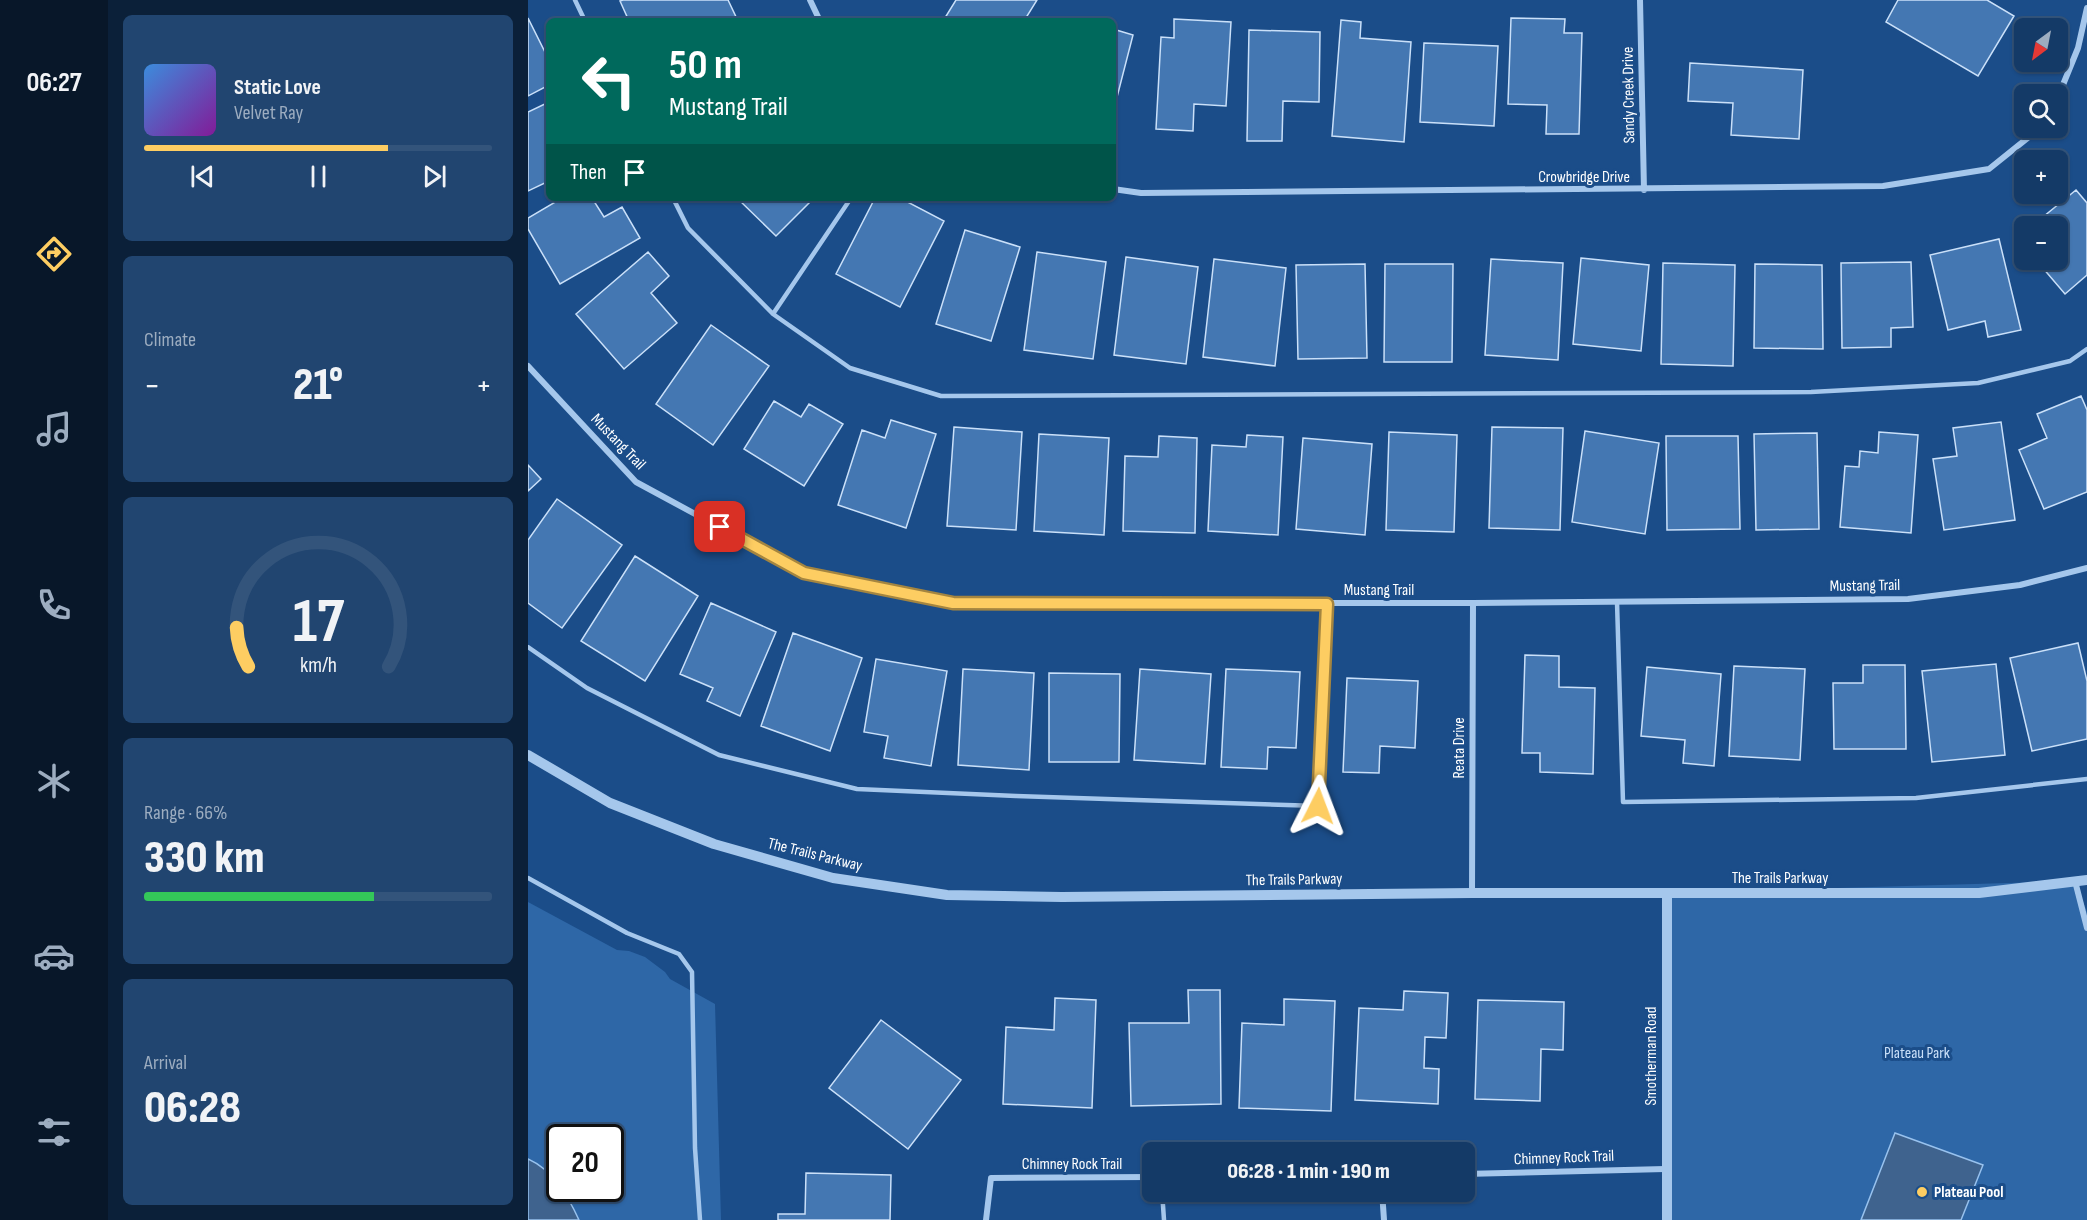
<!DOCTYPE html>
<html lang="en">
<head>
<meta charset="utf-8">
<style>
  :root { --surface:#143a67; --page:#214570; --text:#f1f3f6; --muted:#9dadc0; --line:#33547b; --accent:#fdcd62 }
  body { margin:0; font-family:"Sofia Sans Condensed",sans-serif; background:var(--page); color:var(--text); height:100vh; display:flex; flex-direction:column; font-size:22px; white-space:nowrap }
  * { box-sizing:border-box; margin:0 }
  p { font-size:20px; color:var(--muted) }
  .icon { flex:none; width:33px; height:33px; fill:none; stroke:currentColor; stroke-width:2; stroke-linecap:round; stroke-linejoin:round }
  .map { position:relative; flex:1; overflow:hidden }
  .sheet { display:flex; flex-direction:column; gap:15px; padding:15px; background:#0b2039; width:420px }
  .sheet>* { flex:none }
  .guide { position:absolute; left:18px; top:18px; width:570px; height:183px; border-radius:9px; box-shadow:0 2px 4px #0004,0 0 0 2px var(--line); background:#00695c; color:#fff; overflow:hidden }
  .needle { width:39px; rotate:212deg }
  .fabs { position:absolute; left:1486px; top:18px; display:grid; gap:12px }
  .fabs a { display:grid; place-items:center; width:54px; height:54px; border-radius:9px; background:var(--surface); box-shadow:0 2px 4px #0004,0 0 0 2px var(--line); font-size:30px }
  .speed { position:absolute; left:18px; top:1124px; display:flex; gap:12px; font-size:30px; font-weight:700; text-align:center }
  .speed>* { display:grid; place-content:center; width:78px; height:78px; border-radius:50%; background:var(--surface); box-shadow:0 2px 4px #0004,0 0 0 2px var(--line); line-height:1 }
  .speed .limit { border:3px solid #111; border-radius:9px; background:#fff; color:#111 }
  .pin { position:absolute; display:grid; place-items:center; width:51px; height:51px; color:#fff; margin:-26px; border-radius:12px; box-shadow:0 3px 9px #0006 }
  .me { position:absolute; width:66px; margin:-33px; rotate:3deg; stroke-linejoin:round; filter:drop-shadow(0 0 4px #0008) }
  .turn { display:flex; align-items:center; gap:21px; height:126px; padding:0 24px; font-size:27px }
  .turn .icon { width:78px; height:78px; stroke-width:2.5 }
  .turn b { display:block; font-size:42px; line-height:51px }
  .then { display:flex; align-items:center; height:57px; padding:0 24px; background:#0003; gap:12px; font-size:22px }
  .big { font-size:45px; font-weight:800; line-height:1.1 }
  .sheet .widget { flex:1; display:flex; flex-direction:column; justify-content:center; gap:9px; min-width:0; padding:0 21px; border-radius:9px; background:var(--page) }
  .sheet .dial { align-items:center; gap:0 }
  .dial svg { height:156px; overflow:visible; fill:none; stroke:var(--line); stroke-width:7; stroke-linecap:round; text-anchor:middle }
  .dial text { fill:var(--text); stroke:none }
  .song { display:flex; align-items:center; gap:18px }
  .cover { width:72px; height:72px; border-radius:9px; background:linear-gradient(135deg,hsl(210 70% 55%),hsl(290 70% 35%)) }
  .played { height:6px; border-radius:3px; background:linear-gradient(90deg,var(--accent) 70%,var(--line) 70%) }
  .keys { display:flex; justify-content:space-around; direction:ltr }
  .heat { display:flex; justify-content:space-between; align-items:center; font-size:33px; direction:ltr }
  .charge { height:9px; border-radius:4px; background:linear-gradient(90deg,#34c759 66%,var(--line) 0) }
  .trip { position:absolute; left:614px; top:1142px; width:333px; height:60px; border-radius:9px; background:var(--surface); box-shadow:0 2px 4px #0004,0 0 0 2px var(--line); font-weight:800; line-height:60px; text-align:center }
  main { display:flex; flex:1; min-height:0 }
  .dock { display:flex; flex-direction:column; width:108px; justify-content:space-around; align-items:center; background:#081729; color:var(--muted) }
  .dock .icon { width:42px; height:42px }
  .dock .selected { color:var(--accent) }
  .dock b { font-size:27px; color:var(--text) }
  .map>svg:first-child { display:block }
  .green { fill:#2e67a7; fill-rule:evenodd }
  .water { fill:#3f638e; stroke:#98c2ee; stroke-width:1.5 }
  .building { fill:#4477b2; stroke:#cae0f9; stroke-width:1.5 }
  .lines { fill:none; stroke-linecap:round; stroke-linejoin:round }
  .service { stroke:#a5c7ec; stroke-width:4.5 }
  .minor { stroke:#a5c7ec; stroke-width:6 }
  .tertiary { stroke:#a5c7ec; stroke-width:10 }
  .route-casing { stroke:#a48540; stroke-width:15 }
  .route { stroke:#fdcd62; stroke-width:10 }
  .poi-dot { fill:#fdcd62; stroke:#1b4d89; stroke-width:2 }
  .labels { text-anchor:middle; dominant-baseline:central; stroke-width:6; stroke-linejoin:round; paint-order:stroke }
  .street-label { font-size:16px; fill:#fff; stroke:#1b4d89 }
  .park-label { font-size:16px; fill:#cae0f9; stroke:#1b4d89 }
  .poi-label { font-size:16px; font-weight:bold; fill:#fff; stroke:#1b4d89; text-anchor:start }
</style>
</head>
<body>
<main>
<nav class="dock">
<b>06:27</b>
<svg class="icon selected" aria-label="directions" viewBox="0 0 24 24"><path d="M12 3l9 9-9 9-9-9zM9 14v-3h6M13 9l2 2-2 2"/></svg>
<svg class="icon" aria-label="music" viewBox="0 0 24 24"><path d="M9 18V5l10-2v13"/><circle cx="6" cy="18" r="3"/><circle cx="16" cy="16" r="3"/></svg>
<svg class="icon" aria-label="phone" viewBox="0 0 24 24"><path d="M5 4h4l2 5-3 2q2 4 5 5l2-3 5 2v4C11 20 4 13 5 4z"/></svg>
<svg class="icon" aria-label="climate" viewBox="0 0 24 24"><path d="M12 3v18M4 7l16 10M4 17L20 7"/></svg>
<svg class="icon" aria-label="car" viewBox="0 0 24 24"><path d="M5 17H2v-5l4-1 3-4h7l3 4 3 1v5h-3M9 17h6M6 11h13"/><circle cx="7" cy="17" r="2"/><circle cx="17" cy="17" r="2"/></svg>
<svg class="icon" aria-label="filters" viewBox="0 0 24 24"><path d="M4 7h16M4 17h16"/><circle cx="9" cy="7" r="2"/><circle cx="15" cy="17" r="2"/></svg>
</nav>
<section class="sheet">
<div class="widget">
<div class="song"><i class="cover"></i><div><b>Static Love</b><p>Velvet Ray</p></div></div>
<div class="played"></div>
<div class="keys"><svg class="icon" aria-label="previous" viewBox="0 0 24 24"><path d="M18 5L8 12l10 7zM5 5v14"/></svg><svg class="icon" aria-label="pause" viewBox="0 0 24 24"><path d="M8 5v14M16 5v14"/></svg><svg class="icon" aria-label="next" viewBox="0 0 24 24"><path d="M6 5l10 7-10 7zM19 5v14"/></svg></div>
</div>
<div class="widget"><p>Climate</p>
<div class="heat"><a>−</a><b class="big">21°</b><a>+</a></div>
</div>
<div class="widget dial"><svg viewBox="0 0 100 80">
<path d="M14 69A42 42 0 1 1 86 69"/>
<path d="M14 69A42 42 0 0 1 8 49" stroke="#fdcd62"/>
<text x="50" y="56" font-size="32" font-weight="700">17</text>
<text x="50" y="72" font-size="11">km/h</text>
</svg></div>
<div class="widget"><p>Range · 66%</p><b class="big">330 km</b><div class="charge"></div></div>
<div class="widget"><p>Arrival</p><b class="big">06:28</b></div>
</section>
<div class="map">
<svg width="1559" height="1220" viewBox="0 0 1559 1220">
  <rect width="100%" height="100%" fill="#1b4d89"/>
  <path class="green" d="M1547 881 1559 912V1220H1140L1139 893Z
    M0 902 89 950 101 951 117 957 137 972 142 979 187 1004 193 1220H0ZM32 1137H82V1188H32Z"/>
  <path class="water" d="M1367 1133 1455 1165 1433 1220H1333Z
    M0 1159C25 1170 40 1196 51 1220H0Z"/>
  <path class="building" d="M95 0H200L210 21H101L92 1Z
    M428 0H509L496 21H415Z
    M1370 0H1459L1486 16 1450 76 1358 22Z
    M537 17 553 21H536Z
    M0 18 17 52 21 49V85L0 96Z
    M983 18 1037 19 1036 33H1054L1051 134H1018L1019 105 980 104Z
    M646 19 703 22 698 106 666 104 665 131 628 129 633 37 646 38Z
    M813 20 833 22 832 38 883 42 876 142 804 136Z
    M585 29 605 35 587 105 585 104Z
    M721 30 792 32 791 102 755 101 754 141H719Z
    M896 43 970 46 966 126 892 122Z
    M1162 63 1275 70 1271 139 1203 135 1205 103 1160 101Z
    M21 102V181L0 191V112Z
    M1548 190 1559 203V275L1537 294 1508 260H1530V226H1504Z
    M34 198H64L76 217 94 207 112 238 32 284 0 229V218Z
    M209 198H286L248 236Z
    M347 198H372L416 221 372 307 308 274Z
    M437 230 492 247 463 341 408 324Z
    M1497 233V247L1490 239Z
    M1471 239 1493 330 1460 337 1457 321 1420 330 1402 255Z
    M120 252 141 276 123 293 149 323 96 369 48 314Z
    M509 252 578 262 565 359 496 350Z
    M598 257 670 267 658 364 586 355Z
    M1053 258 1121 265 1113 351 1045 344Z
    M686 259 758 268 747 366 675 357Z
    M963 259 1035 263 1030 360 957 355Z
    M1383 262 1385 327 1363 328V347L1314 348 1313 263Z
    M1135 263 1207 265 1205 366 1133 364Z
    M837 264 839 358 770 359 768 265Z
    M857 264H925L924 362H856Z
    M1227 264 1294 265 1295 349 1226 348Z
    M183 325 241 366 185 445 128 404Z
    M1553 396 1559 410V492L1516 509 1491 450 1519 438 1509 414Z
    M246 401 273 417 281 404 315 424 276 486 216 449Z
    M363 420 408 434 378 528 310 505 334 430 357 438Z
    M1473 422 1487 520 1416 530 1405 459 1429 456 1425 428Z
    M426 427 494 432 488 530 419 526Z
    M964 427 1035 428 1032 530 961 528Z
    M1057 431 1131 443 1117 534 1044 522Z
    M861 432 929 435 926 532 858 530Z
    M1351 432 1390 435 1383 533 1312 527 1317 466 1331 467 1332 451 1350 453Z
    M1289 433 1291 529 1228 530 1226 434Z
    M511 434 581 438 576 535 506 531Z
    M719 435 755 437 750 535 680 531 684 445 718 447Z
    M631 436 669 438 667 533 595 531 597 456 630 457Z
    M1138 436H1210L1212 529 1139 530Z
    M775 438 844 444 837 535 768 529Z
    M0 465 13 479 0 491Z
    M29 499 94 545 34 628 0 603V540Z
    M107 556 170 596 117 681 53 641Z
    M183 603 248 632 212 716 179 701 185 688 152 674Z
    M265 633 334 658 302 751 233 726Z
    M1550 643 1559 681V739L1504 751 1482 658Z
    M997 655 1031 656V687L1067 688 1065 774 1012 772V753H994Z
    M348 659 419 671 403 766 356 758 360 736 336 732Z
    M1468 664 1477 755 1404 762 1394 671Z
    M1335 665H1377L1378 749H1306L1305 683H1335Z
    M1206 666 1277 669 1272 760 1201 756Z
    M1119 667 1193 674 1186 766 1155 763 1157 740 1113 736Z
    M435 669 506 673 501 770 430 765Z
    M612 669 683 674 677 764 606 760Z
    M698 669 772 672 768 748 740 747 739 769 693 767Z
    M521 673 592 674 591 762H521Z
    M819 678 890 681 887 748 852 746 851 773 815 772Z
    M660 990H692L693 1104 603 1106 601 1023H661Z
    M876 991 920 993 918 1038 897 1037 896 1068 911 1069 910 1104 827 1100 831 1008 875 1010Z
    M527 998 568 1000 564 1108 475 1104 478 1027 526 1030Z
    M756 999 807 1001 803 1111 711 1108 714 1023 756 1025Z
    M950 1000 1036 1002 1035 1050 1013 1049 1012 1101 947 1099Z
    M353 1020 433 1080 380 1149 301 1088Z
    M278 1173 363 1175 362 1220H250V1214H277Z"/>
  <g class="lines">
    <path class="service" d="M47 0 57 21
      M145 198 160 228 245 314 322 368 413 396 1283 392 1450 383 1542 361 1559 349
      M245 314 323 198
      M1089 602 1095 802 1388 798 1559 779
      M0 647 59 688 191 755 329 789 488 796 791 806 799 604
      M0 878 99 933 151 954 164 972 167 1148 172 1220
      M634 1191 636 1220"/>
    <path class="minor" d="M282 0 292 21
      M1112 0 1116 190
      M1530 97 1550 48 1559 8
      M585 189 613 193 1355 186 1461 169 1512 128
      M0 366 108 482 276 573 425 603H945L1380 599 1492 585 1559 568
      M1547 881 1559 928
      M944 893 945 603
      M936 1174 1137 1169
      M854 1191 856 1220
      M458 1220 463 1178 624 1177"/>
    <path class="tertiary" d="M0 755 82 803 186 844 305 878 419 895 534 897 944 893H1451L1559 880
      M1139 1220V893"/>
  </g>
  <g class="lines">
    <g class="route-casing">
      <path id="route" d="M192 527 276 573 425 603 799 604 790 806"/>
    </g>
    <use href="#route" class="route"/>
  </g>
  <circle class="poi-dot" cx="1394" cy="1192" r="6"/>
  <g class="labels">
    <g class="street-label">
      <text transform="translate(1101 95) rotate(-91)">Sandy Creek Drive</text>
      <text x="1056" y="177">Crowbridge Drive</text>
      <text transform="translate(90 442) rotate(46)">Mustang Trail</text>
      <text transform="translate(1337 586) rotate(-1)">Mustang Trail</text>
      <text x="851" y="590">Mustang Trail</text>
      <text transform="translate(931 748) rotate(-90)">Reata Drive</text>
      <text transform="translate(287 855) rotate(14)">The Trails Parkway</text>
      <text x="1252" y="878">The Trails Parkway</text>
      <text transform="translate(766 880) rotate(-1)">The Trails Parkway</text>
      <text transform="translate(1123 1056) rotate(-90)">Smotherman Road</text>
      <text transform="translate(1036 1158) rotate(-2)">Chimney Rock Trail</text>
      <text x="544" y="1164">Chimney Rock Trail</text>
    </g>
    <g class="park-label">
      <text x="1389" y="1053">Plateau Park</text>
    </g>
    <g class="poi-label">
      <text x="1406" y="1192">Plateau Pool</text>
    </g>
  </g>
</svg>
<div class="fabs">
<a><svg class="needle" viewBox="-14 -14 28 28"><path d="M0-13l5 13h-10z" fill="#e53935"/><path d="M0 13l5-13h-10z" fill="#9dadc0"/></svg></a>
<a><svg class="icon" aria-label="search" viewBox="0 0 24 24"><circle cx="10" cy="10" r="6"/><path d="M15 15l6 6"/></svg></a>
<a>+</a>
<a>−</a>
</div>
<div class="speed"><div class="limit">20</div></div>
<div class="pin" style="left:192px;top:527px;background:#d93025"><svg class="icon" aria-label="arrive" viewBox="0 0 24 24"><path d="M6 21V4h12l-3 4 3 4H6"/></svg></div>
<svg class="me" style="left:790px;top:806px" viewBox="-20 -20 40 40"><path d="M0-17L14 15 0 8-14 15z" fill="#fdcd62" stroke="#fff" stroke-width="4"/></svg>
<div class="trip">06:28 · 1 min · 190 m</div>
<div class="guide">
<div class="turn"><svg class="icon" aria-label="left" viewBox="0 0 24 24"><path d="M17 20v-9H6M10 6l-5 5 5 5"/></svg><div><b>50 m</b>Mustang Trail</div></div>
<div class="then">Then<svg class="icon" aria-label="arrive" viewBox="0 0 24 24"><path d="M6 21V4h12l-3 4 3 4H6"/></svg></div>
</div>
</div>
</main>
</body>
</html>
